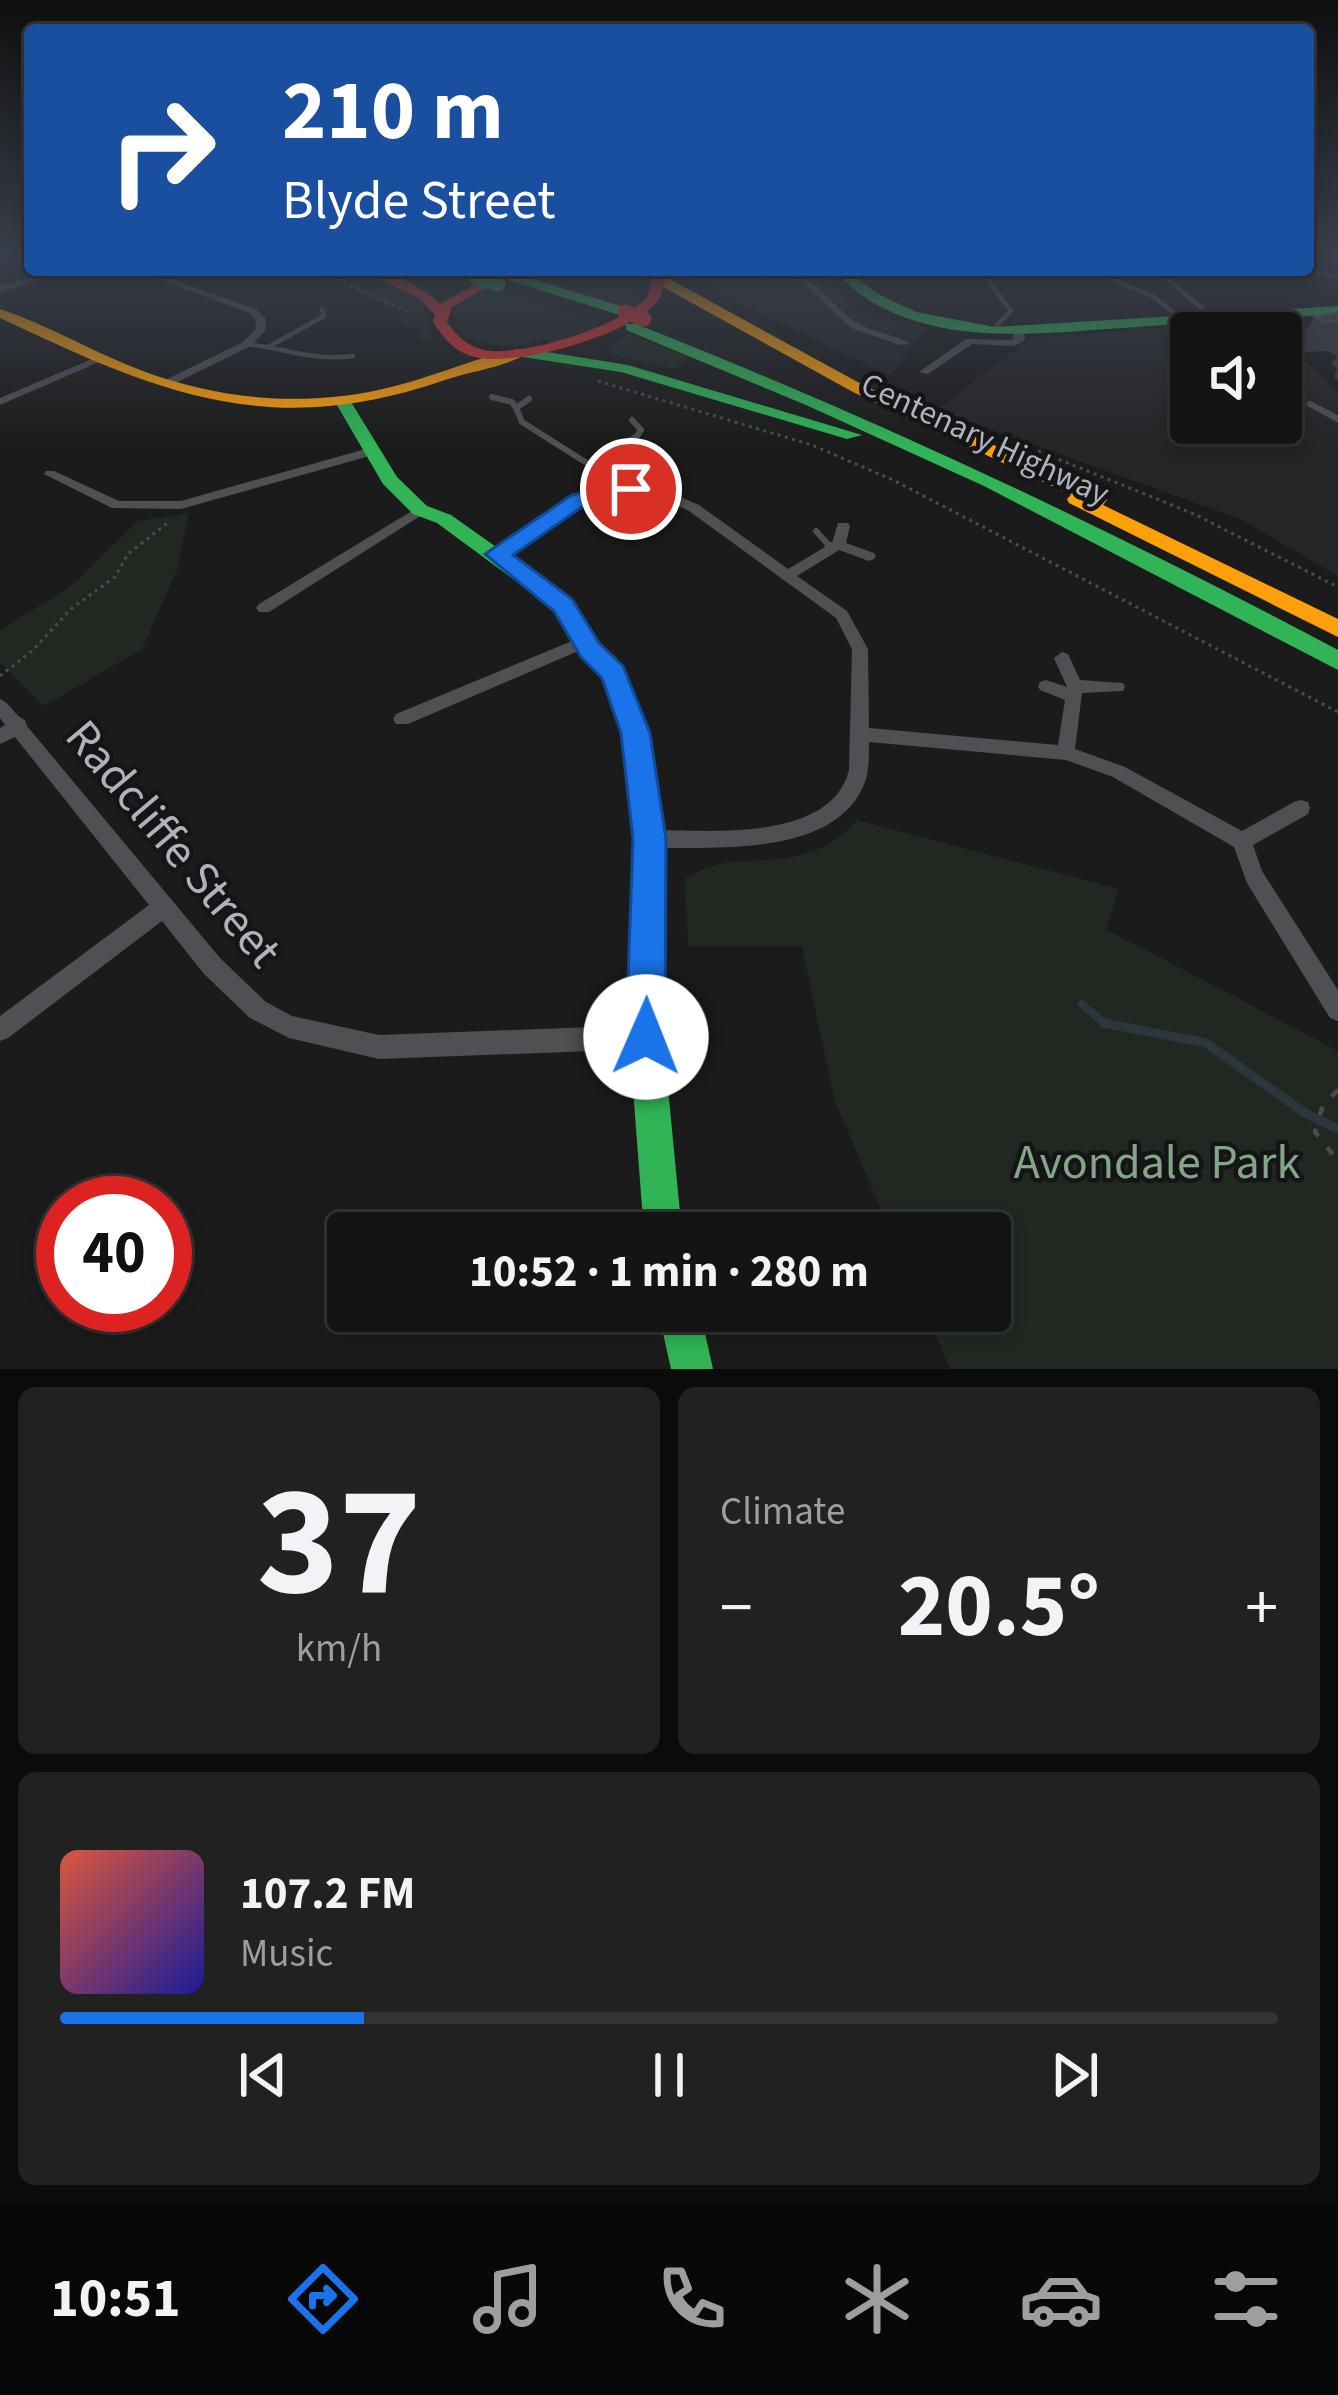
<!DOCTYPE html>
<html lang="en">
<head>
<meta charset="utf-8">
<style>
  :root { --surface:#141414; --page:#212122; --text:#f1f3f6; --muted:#9d9ea0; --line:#333334; --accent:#1a73e8 }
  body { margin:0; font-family:"Source Sans 3",sans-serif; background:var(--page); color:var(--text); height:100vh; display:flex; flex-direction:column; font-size:45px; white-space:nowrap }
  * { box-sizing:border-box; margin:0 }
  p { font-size:39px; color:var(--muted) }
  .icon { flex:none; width:66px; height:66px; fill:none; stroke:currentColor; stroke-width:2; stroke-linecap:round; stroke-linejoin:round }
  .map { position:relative; height:1369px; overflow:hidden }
  .drawer { display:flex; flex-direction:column; gap:18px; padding:18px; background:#0b0b0b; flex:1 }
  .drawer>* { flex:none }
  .guide { position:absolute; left:24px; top:24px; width:1290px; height:252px; border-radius:12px; box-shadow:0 6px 18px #0003,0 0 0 3px var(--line); background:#1a4fa0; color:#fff; overflow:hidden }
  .controls { position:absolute; left:1170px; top:312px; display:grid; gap:24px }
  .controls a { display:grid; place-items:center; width:132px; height:132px; border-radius:12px; background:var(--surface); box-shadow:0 6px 18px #0003,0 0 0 3px var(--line); font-size:60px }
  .speed { position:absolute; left:36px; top:1176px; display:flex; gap:24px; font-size:60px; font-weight:700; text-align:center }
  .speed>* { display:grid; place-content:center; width:156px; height:156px; border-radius:50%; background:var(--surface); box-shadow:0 6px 18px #0003,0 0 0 3px var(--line); line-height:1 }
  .speed .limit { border:18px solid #d22; background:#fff; color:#111 }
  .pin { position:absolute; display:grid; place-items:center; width:102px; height:102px; color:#fff; margin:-51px; border:6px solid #fff; border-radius:50%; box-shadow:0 3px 12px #0007 }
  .me { position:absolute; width:132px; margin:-66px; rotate:1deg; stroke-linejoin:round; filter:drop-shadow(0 0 9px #0008) }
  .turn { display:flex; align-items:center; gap:42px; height:252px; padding:0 60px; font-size:54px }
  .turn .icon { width:156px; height:156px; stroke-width:2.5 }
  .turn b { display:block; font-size:84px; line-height:102px }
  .big { font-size:90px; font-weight:700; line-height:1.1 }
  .drawer .tile { flex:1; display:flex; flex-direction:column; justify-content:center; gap:18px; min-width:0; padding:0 42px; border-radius:18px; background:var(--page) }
  .drawer .dial { align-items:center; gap:0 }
  .dial b { font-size:156px; line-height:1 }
  .song { display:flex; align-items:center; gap:36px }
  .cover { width:144px; height:144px; border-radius:18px; background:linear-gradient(135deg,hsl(10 70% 55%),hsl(240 70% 35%)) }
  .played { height:12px; border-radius:6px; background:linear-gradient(90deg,var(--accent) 25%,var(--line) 25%) }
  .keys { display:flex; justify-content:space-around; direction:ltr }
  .heat { display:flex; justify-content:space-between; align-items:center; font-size:66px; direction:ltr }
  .drawer .tiles { flex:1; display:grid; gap:18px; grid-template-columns:1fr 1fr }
  .tile:last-child { grid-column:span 2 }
  .trip { position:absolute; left:327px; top:1212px; width:684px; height:120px; border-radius:12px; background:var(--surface); box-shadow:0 6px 18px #0003,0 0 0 3px var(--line); font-weight:700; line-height:120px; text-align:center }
  .dock { display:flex; height:192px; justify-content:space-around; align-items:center; background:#080808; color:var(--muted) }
  .dock .icon { width:84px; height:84px }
  .dock .current { color:var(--accent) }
  .dock b { font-size:54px; color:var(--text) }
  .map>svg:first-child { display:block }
  .built { fill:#252527 }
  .green { fill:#212822 }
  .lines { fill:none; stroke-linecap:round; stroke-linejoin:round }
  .stream-far1 { stroke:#2e363d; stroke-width:8 }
  .stream { stroke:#2e363d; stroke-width:9 }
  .path-far1 { stroke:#4b4c4f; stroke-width:3; stroke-dasharray:3 4.5; stroke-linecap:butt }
  .path { stroke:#4b4c4f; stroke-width:4.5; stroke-dasharray:9 14; stroke-linecap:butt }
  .lane-far2 { stroke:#4f5054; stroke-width:4.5 }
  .lane-far1 { stroke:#4f5054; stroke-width:6 }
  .lane { stroke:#4f5054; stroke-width:9 }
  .street { fill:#4f5054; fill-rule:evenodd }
  .fast { fill:#30b455; fill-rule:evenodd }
  .slow { fill:#ff9f0a; fill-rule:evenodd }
  .jam { fill:#e5322d; fill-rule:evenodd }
  .fast-bridge { stroke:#30b455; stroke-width:15 }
  .jam-bridge { stroke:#e5322d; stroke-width:15 }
  .wall { fill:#3c3c3d }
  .building { fill:#48494a; stroke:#58595c; stroke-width:3 }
  .route { fill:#1a73e8; stroke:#114b97; stroke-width:3 }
  .labels { text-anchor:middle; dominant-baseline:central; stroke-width:9; stroke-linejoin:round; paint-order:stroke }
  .far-street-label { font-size:33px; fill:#adb2bb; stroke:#151517 }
  .near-street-label { font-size:48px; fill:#adb2bb; stroke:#151517 }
  .near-park-label { font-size:48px; fill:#85a587; stroke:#151517 }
</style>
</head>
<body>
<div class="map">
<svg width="1338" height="1369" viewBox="0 0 1338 1369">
  <rect width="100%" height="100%" fill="#1b1b1b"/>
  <path class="built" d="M670 270H823L848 303 863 312 925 327 890 375Z
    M1261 320 1274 333H1191V423H1281V339L1338 392V576L1240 519 937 410 1030 338Z"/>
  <path class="green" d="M288 270C345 270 369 270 421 299L433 339 421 341 419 329 404 326 400 312 356 291Z
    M523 270H618L630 278H645L646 282 637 286 642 301 632 310 513 274Z
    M487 286 601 322 597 329 553 345 543 338C519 352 488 345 462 337L453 312 461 301Z
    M627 334 688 356 675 369 603 352Z
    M189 513 177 570 142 649 44 706 0 662V630L70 587 138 521Z
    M857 820 1119 889 1106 929 1338 1051V1369H950L925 1311H990V1233H891L834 1099 802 946H688L685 879C738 841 798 885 857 820Z"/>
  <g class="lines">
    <path class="stream-far1" d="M1082 1004 1105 1024 1118 1026"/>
    <path class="stream" d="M1104 1023 1206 1043 1305 1113 1338 1129"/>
    <path class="path-far1" d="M316 270 408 312
      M598 381 812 445 895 481 1338 712
      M1038 451 1194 514 1338 587
      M0 676 32 651 71 609 115 577 128 554 170 521"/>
    <path class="path" d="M1338 1090 1323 1105 1315 1132 1338 1161"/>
    <path class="lane-far2" d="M988 270 990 283 1011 311 996 326
      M1110 270 1113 280 1151 295 1183 320
      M1157 270 1213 318
      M1278 270 1338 276
      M247 344C288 349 311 361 353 356
      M270 346 324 316 322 309"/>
    <path class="lane-far1" d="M492 397 512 402 516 408
      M529 399 516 408 522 422 590 465 607 491
      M1310 404 1338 419
      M590 465 637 436 641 430 632 420
      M816 531 832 549"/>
    <path class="lane" d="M829 546 832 549"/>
    <path class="street" d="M58 270H72L0 292V286Z
      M133 270H145L256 309 266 319 265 331 251 346 169 386H161V382L243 342 255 330 256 320 250 313Z
      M778 270C814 270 828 304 856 322 871 332 893 334 909 343L900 345 851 328 801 281Z
      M1015 330 1024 332 1025 340 1014 346 972 344 928 374 919 372 966 339 1012 340Z
      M99 356 108 358 0 405V398Z
      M369 448 375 452 373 455 181 509 112 508 44 474 46 471H54L119 501H181Z
      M619 486 662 489 699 505 788 569 832 543 838 523H848L850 526 846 543 874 553 876 556 874 559 869 561 839 550 797 576 847 611 868 649 869 728 1058 745 1065 700 1040 690 1038 686 1040 682 1046 680 1067 687 1054 658 1062 652 1068 654 1080 680 1123 683 1125 687 1123 691 1082 693 1075 749 1125 767 1242 831 1294 802 1301 800 1308 802 1310 808 1308 814 1253 845 1262 871 1338 990V1021L1330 1018 1247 883 1234 847 1113 777 1066 760 869 742C869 754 869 768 866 779 840 858 715 847 650 848L643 845 640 839 643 833 650 830C707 830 831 843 849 770L852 649 836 618 689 511 659 497 619 494 584 502 502 558 497 560 490 555 575 496Z
      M420 506 425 507V513L269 612H259L256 608 259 604Z
      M584 636 592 642 590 646 408 724H396L393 719 396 714Z
      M0 699C11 703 14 716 25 720L27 726 220 958 266 1002 292 1016 379 1035 646 1025 654 1029 658 1037 654 1045 646 1049 379 1059 289 1038 250 1018 204 974 162 921 8 1038 0 1041V1016L149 905 15 737 0 744V728L5 725 0 718Z"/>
    <path class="fast" d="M443 270H463L483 278 477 282Z
      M833 270H847L878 294 916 312 995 327 1338 306V314C1271 318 1204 322 1136 327 1034 333 911 354 833 270Z
      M510 272 630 309 632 312 620 315 505 279 504 276Z
      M626 324H636C877 419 1110 529 1338 650V670L984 486 806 405 626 330Z
      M528 349 628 365 862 435 847 439 621 372 523 357V351Z
      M336 397H348L397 477 427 506 451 515 571 600 598 644 616 657 631 685 648 733 664 839 663 1037 682 1233H644L629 1037 636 839 622 733 607 685 599 669 582 656 555 610 437 523 413 514 383 484 334 400Z
      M658 1311H700L713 1369H671Z"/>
    <path class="slow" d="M654 276H664L865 386 1105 496 1107 500 1103 505 1338 619V637L1069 503 1067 499 1071 495 853 392 654 282Z
      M0 309C49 325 94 353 143 371 223 401 311 408 395 386 430 377 464 363 500 353L518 349 526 354C505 367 472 371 448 379 270 441 161 394 0 318Z"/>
    <path class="jam" d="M362 270C388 270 422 285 440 304L501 270H517L452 307 447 322C457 336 467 346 484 350 520 358 622 326 646 298 648 295 651 283 652 280L642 270H656L665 279C664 285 663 292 660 297 641 333 515 368 475 357 454 352 445 339 433 322L435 315 420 299Z"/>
    <path class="fast-bridge" d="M477 278 498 284"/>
    <path class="jam-bridge" d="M625 312 644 319"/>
  </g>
  <path class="wall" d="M1338 313V381L1334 378 1337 368 1331 364 1337 356 1327 351 1305 352 1295 347 1315 317Z"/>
  <path class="building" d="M1338 313V321L1325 322 1315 317Z"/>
  <linearGradient id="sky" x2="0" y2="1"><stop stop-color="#0f0f0f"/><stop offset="0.57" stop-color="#393f4a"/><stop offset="1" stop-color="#393f4a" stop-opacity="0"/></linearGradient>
  <rect width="1338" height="448" fill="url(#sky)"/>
  <path class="route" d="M631 483 642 489 638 494 586 504 513 555 572 599 599 643 623 666 650 733 666 839 665 1037 659 1051 646 1056 632 1051 626 1037 633 839 621 733 602 678 581 657 554 611 485 554 572 495Z"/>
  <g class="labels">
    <g class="far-street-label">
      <text transform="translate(985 439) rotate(25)">Centenary Highway</text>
    </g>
    <g class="near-street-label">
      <text transform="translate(173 844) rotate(50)">Radcliffe Street</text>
    </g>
    <g class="near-park-label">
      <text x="1157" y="1163">Avondale Park</text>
    </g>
  </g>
</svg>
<div class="controls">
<a><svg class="icon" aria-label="sound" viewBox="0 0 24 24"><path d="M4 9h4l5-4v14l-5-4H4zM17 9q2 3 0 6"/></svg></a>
</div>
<div class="speed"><div class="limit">40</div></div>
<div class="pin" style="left:631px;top:489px;background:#d93025"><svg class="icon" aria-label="arrive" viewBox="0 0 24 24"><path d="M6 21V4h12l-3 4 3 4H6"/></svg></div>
<svg class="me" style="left:646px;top:1037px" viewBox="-20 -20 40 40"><circle r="19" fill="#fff"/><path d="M0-13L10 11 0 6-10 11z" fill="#1a73e8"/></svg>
<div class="trip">10:52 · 1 min · 280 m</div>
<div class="guide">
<div class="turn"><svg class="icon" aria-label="right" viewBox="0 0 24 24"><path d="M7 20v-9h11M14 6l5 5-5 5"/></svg><div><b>210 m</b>Blyde Street</div></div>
</div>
</div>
<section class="drawer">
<div class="tiles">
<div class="tile dial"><b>37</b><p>km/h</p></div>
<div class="tile"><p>Climate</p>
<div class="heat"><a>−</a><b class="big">20.5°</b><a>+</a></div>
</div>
<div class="tile">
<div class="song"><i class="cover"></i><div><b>107.2 FM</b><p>Music</p></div></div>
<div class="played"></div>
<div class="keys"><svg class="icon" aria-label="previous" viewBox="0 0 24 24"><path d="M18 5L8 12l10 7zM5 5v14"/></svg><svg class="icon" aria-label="pause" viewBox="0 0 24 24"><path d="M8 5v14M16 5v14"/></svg><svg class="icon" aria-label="next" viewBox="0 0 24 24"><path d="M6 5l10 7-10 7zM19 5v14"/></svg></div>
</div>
</div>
</section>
<nav class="dock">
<b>10:51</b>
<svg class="icon current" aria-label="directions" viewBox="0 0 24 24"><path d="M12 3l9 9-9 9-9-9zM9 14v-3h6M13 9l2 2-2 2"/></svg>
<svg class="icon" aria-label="music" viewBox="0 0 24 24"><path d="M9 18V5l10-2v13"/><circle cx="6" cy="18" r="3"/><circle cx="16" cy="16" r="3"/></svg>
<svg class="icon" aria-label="phone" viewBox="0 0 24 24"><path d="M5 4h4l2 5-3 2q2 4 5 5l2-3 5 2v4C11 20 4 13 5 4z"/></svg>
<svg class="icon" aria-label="climate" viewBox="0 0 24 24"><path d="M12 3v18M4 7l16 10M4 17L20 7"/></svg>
<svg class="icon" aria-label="car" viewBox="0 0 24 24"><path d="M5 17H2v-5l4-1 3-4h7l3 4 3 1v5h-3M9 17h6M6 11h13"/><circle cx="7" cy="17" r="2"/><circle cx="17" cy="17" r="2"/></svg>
<svg class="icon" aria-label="filters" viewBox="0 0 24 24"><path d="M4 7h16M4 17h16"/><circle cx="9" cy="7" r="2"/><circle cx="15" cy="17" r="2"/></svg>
</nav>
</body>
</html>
